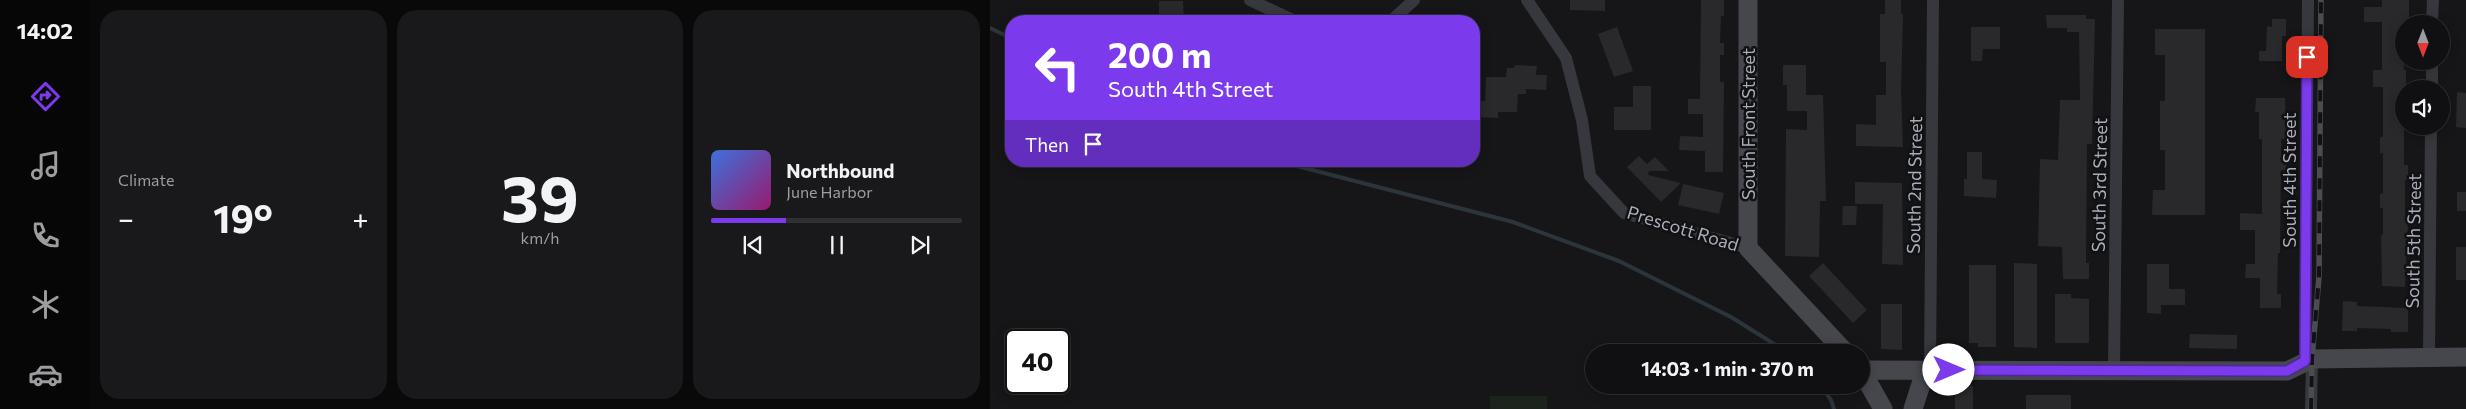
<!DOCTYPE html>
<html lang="en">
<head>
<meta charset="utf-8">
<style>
  :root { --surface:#101012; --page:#19191b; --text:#f1f3f6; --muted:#9c9d9f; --line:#303032; --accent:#7c3aed }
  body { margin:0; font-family:Commissioner,sans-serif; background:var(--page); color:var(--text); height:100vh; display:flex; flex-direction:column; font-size:19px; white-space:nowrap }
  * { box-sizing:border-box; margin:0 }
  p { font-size:16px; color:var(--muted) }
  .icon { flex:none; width:28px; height:28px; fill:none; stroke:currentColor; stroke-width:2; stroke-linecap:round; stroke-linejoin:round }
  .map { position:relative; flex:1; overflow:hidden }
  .drawer { display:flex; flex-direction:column; gap:10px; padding:10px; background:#09090a; width:900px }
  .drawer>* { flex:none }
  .guide { position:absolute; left:15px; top:15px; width:475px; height:152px; border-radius:20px; box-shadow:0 2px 12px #0003,0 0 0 1px var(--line); background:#7c3aed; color:#fff; overflow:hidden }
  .needle { width:32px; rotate:180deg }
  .tools { position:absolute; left:1405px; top:15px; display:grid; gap:10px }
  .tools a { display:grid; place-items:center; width:55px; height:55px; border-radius:50%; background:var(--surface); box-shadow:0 2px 12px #0003,0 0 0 1px var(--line); font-size:25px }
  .speed { position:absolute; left:15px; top:329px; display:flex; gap:10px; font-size:25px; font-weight:700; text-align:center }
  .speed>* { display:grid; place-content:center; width:65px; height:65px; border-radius:50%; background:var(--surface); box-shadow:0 2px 12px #0003,0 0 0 1px var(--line); line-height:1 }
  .speed .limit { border:2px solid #111; border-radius:8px; background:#fff; color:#111 }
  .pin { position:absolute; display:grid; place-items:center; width:42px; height:42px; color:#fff; margin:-21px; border-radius:10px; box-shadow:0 2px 8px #0006 }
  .me { position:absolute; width:55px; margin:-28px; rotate:90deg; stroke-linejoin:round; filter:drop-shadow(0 0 4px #0008) }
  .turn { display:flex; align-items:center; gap:18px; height:105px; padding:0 20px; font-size:22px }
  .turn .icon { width:65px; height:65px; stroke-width:2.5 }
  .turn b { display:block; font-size:35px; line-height:42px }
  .then { display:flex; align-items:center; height:48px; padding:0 20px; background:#0003; gap:10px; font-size:19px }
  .big { font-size:38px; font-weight:700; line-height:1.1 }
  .drawer .tile { flex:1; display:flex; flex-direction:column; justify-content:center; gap:8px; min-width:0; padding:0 18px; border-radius:20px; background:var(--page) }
  .drawer .dial { align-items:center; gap:0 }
  .dial b { font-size:65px; line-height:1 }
  .song { display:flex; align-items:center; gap:15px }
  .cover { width:60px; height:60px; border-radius:8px; background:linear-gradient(135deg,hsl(220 70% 55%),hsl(320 70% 35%)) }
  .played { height:5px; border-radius:2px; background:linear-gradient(90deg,var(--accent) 30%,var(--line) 30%) }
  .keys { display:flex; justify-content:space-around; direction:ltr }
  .heat { display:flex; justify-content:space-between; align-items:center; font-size:28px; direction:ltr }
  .drawer .tiles { flex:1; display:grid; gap:10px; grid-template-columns:repeat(3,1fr) }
  .trip { position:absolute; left:595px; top:344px; width:285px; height:50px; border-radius:25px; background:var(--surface); box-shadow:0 2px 12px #0003,0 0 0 1px var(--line); font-weight:700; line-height:50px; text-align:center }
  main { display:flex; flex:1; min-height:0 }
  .dock { display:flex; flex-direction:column; width:90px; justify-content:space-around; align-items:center; background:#060607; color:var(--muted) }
  .dock .icon { width:35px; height:35px }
  .dock .on { color:var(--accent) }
  .dock b { font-size:22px; color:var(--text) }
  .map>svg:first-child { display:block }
  .green { fill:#1c231d }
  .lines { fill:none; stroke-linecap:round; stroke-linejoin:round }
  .stream { stroke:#2c353c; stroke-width:4 }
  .building { fill:#29292c }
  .street { stroke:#37383d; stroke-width:12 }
  .secondary { stroke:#45474d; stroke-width:19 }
  .rail-casing { stroke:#4a4c52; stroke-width:5.5 }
  .rail { stroke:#111113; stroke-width:4; stroke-dasharray:11; stroke-linecap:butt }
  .route-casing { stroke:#51269a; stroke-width:12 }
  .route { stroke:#7c3aed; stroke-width:9 }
  .labels { text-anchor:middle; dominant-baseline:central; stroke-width:5; stroke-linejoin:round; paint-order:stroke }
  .street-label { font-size:18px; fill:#a8adb8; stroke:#111113 }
</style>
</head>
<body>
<main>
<nav class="dock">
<b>14:02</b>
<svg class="icon on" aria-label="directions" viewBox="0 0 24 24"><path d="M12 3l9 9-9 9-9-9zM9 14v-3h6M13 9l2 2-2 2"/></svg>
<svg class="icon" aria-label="music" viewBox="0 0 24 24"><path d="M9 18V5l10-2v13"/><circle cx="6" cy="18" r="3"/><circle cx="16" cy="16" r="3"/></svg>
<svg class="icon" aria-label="phone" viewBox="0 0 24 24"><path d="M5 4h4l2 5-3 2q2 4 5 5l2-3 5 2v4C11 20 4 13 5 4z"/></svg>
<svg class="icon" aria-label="climate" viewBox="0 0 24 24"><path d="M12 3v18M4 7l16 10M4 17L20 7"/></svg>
<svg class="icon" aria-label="car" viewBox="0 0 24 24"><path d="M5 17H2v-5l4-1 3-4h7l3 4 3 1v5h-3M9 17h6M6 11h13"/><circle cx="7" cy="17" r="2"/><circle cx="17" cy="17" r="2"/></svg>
</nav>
<section class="drawer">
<div class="tiles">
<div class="tile"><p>Climate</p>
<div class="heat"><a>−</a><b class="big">19°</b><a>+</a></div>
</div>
<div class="tile dial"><b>39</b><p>km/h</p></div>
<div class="tile">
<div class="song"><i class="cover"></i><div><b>Northbound</b><p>June Harbor</p></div></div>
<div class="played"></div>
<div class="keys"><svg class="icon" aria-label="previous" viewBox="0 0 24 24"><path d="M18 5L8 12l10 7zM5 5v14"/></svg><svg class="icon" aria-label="pause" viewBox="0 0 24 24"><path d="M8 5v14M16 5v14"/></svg><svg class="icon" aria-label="next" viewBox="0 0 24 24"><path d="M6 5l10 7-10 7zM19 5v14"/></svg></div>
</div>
</div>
</section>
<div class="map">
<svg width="1476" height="409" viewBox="0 0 1476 409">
  <rect width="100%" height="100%" fill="#161618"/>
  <path class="green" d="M500 396H557V409H500Z"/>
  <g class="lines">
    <path class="stream" d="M0 28 21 38
      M295 161 307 166 523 222 629 261 741 317 797 352
      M830 385 841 400 844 409"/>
  </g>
  <path class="building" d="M580 0H615V11L580 10Z
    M711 0H734V16H731L730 43H734V55H730V82H734L733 172H715V151L689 150 690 136 713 137V114H698V99H710Z
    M895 0H911V14H913L911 91 913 147 866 146V124L886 125V95H896V62H890V14H895Z
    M1392 0H1419V24H1414V70H1416V87H1414V165H1418V180H1415V221H1418L1415 287 1392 286 1391 235H1393V208H1390V194H1393V153H1390V137H1393V87H1383V70H1392V22H1374V7H1392Z
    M169 1H193L194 21H169Z
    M1056 15H1096V19H1105L1102 144H1097L1096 263H1099V279H1073L1072 247 1048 246 1050 159 1068 160 1070 100H1090L1089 32H1077V28H1057Z
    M1282 19H1296V36H1292V61H1269V51H1276L1277 26 1282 27Z
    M627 27 643 71 624 77 608 34Z
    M981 27H1010V49H993L992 61H981Z
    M1165 29H1215V215H1162L1163 190H1175V150H1170V101H1175V55H1165Z
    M525 65 547 66 546 75H557L556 90 536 89V94H528L527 112H508V118L484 117V101H495L496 77H516L517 68H524Z
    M793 65H816V95H833L836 201H830L829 257 795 256 796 129 817 130V111H797V85H793Z
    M643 86H661V130H624V107H643Z
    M1467 92 1476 93V128L1466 127Z
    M1266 98H1295L1296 139H1291V160L1296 161V170H1291L1290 253H1288L1287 294H1291V308H1270V278H1255L1256 264H1265V230H1250V213L1272 214V139H1269V112H1265Z
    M977 152H992V179L1007 180 1006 198 974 196V179H977Z
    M649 156 657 164 665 157 679 171H659L658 175 691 183 671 202 637 167Z
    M865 182 912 183 913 265 892 264 893 204H865Z
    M693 184 734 193 729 214 688 205Z
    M1467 192H1476V211H1467Z
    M853 206H867L866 225H852Z
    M1466 247H1476V280H1466Z
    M833 263 877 310 863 323 819 276Z
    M1024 263 1047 264V348L1024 347Z
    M1157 264H1179V289H1195V305H1171V314L1157 313Z
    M979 265H1006V347H988V343H979Z
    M1065 294H1081V298L1099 299V343H1065Z
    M1353 301 1367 302V306L1418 308V332H1401V329L1367 328V331H1352Z
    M891 304H912V350L891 349Z
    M1200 334 1247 335V349L1199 348Z
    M965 386H983V409H965Z
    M1036 395H1081V409H1036Z"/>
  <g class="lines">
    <path class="street" d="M260 0 305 21
      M537 0 576 58 592 120 600 176 634 213 758 248
      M401 21 424 0
      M1442 24 1443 0
      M1442 89V61
      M1439 357 1441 126
      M1315 361 1318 0
      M940 370 943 0
      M1124 370 1128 0
      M1321 409 1322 359"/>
    <path class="secondary" d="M758 0V248L855 352
      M871 370 1297 371 1322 359 1476 357
      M871 370 893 409
      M923 409 932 381 940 370"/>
    <g class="rail-casing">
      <path id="rail" d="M1321 409 1322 359 1329 277 1331 0"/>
    </g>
    <use href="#rail" class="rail"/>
  </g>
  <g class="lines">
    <g class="route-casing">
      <path id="route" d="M959 370 1297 371 1315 361 1317 57"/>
    </g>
    <use href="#route" class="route"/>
  </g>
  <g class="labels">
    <g class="street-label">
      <text transform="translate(758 124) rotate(-90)">South Front Street</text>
      <text transform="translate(1299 180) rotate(-90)">South 4th Street</text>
      <text transform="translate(924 185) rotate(-89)">South 2nd Street</text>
      <text transform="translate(1109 185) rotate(-89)">South 3rd Street</text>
      <text transform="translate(693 228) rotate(17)">Prescott Road</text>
      <text transform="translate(1423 241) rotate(-89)">South 5th Street</text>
    </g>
  </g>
</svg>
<div class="tools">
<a><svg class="needle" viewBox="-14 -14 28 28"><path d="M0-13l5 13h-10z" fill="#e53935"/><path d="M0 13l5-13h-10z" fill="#9c9d9f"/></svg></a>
<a><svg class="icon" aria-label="sound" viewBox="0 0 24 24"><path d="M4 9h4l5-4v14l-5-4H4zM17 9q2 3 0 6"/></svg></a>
</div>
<div class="speed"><div class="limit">40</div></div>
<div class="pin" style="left:1317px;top:57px;background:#d93025"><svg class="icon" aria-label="arrive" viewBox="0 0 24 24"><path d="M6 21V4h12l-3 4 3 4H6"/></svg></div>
<svg class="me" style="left:959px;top:370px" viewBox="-20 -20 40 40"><circle r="19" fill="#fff"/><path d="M0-13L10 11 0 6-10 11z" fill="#7c3aed"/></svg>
<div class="trip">14:03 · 1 min · 370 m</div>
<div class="guide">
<div class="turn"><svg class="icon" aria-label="left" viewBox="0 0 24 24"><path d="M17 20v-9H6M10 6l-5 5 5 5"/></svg><div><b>200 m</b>South 4th Street</div></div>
<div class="then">Then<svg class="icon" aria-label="arrive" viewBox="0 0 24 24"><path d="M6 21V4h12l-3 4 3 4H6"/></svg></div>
</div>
</div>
</main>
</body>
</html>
